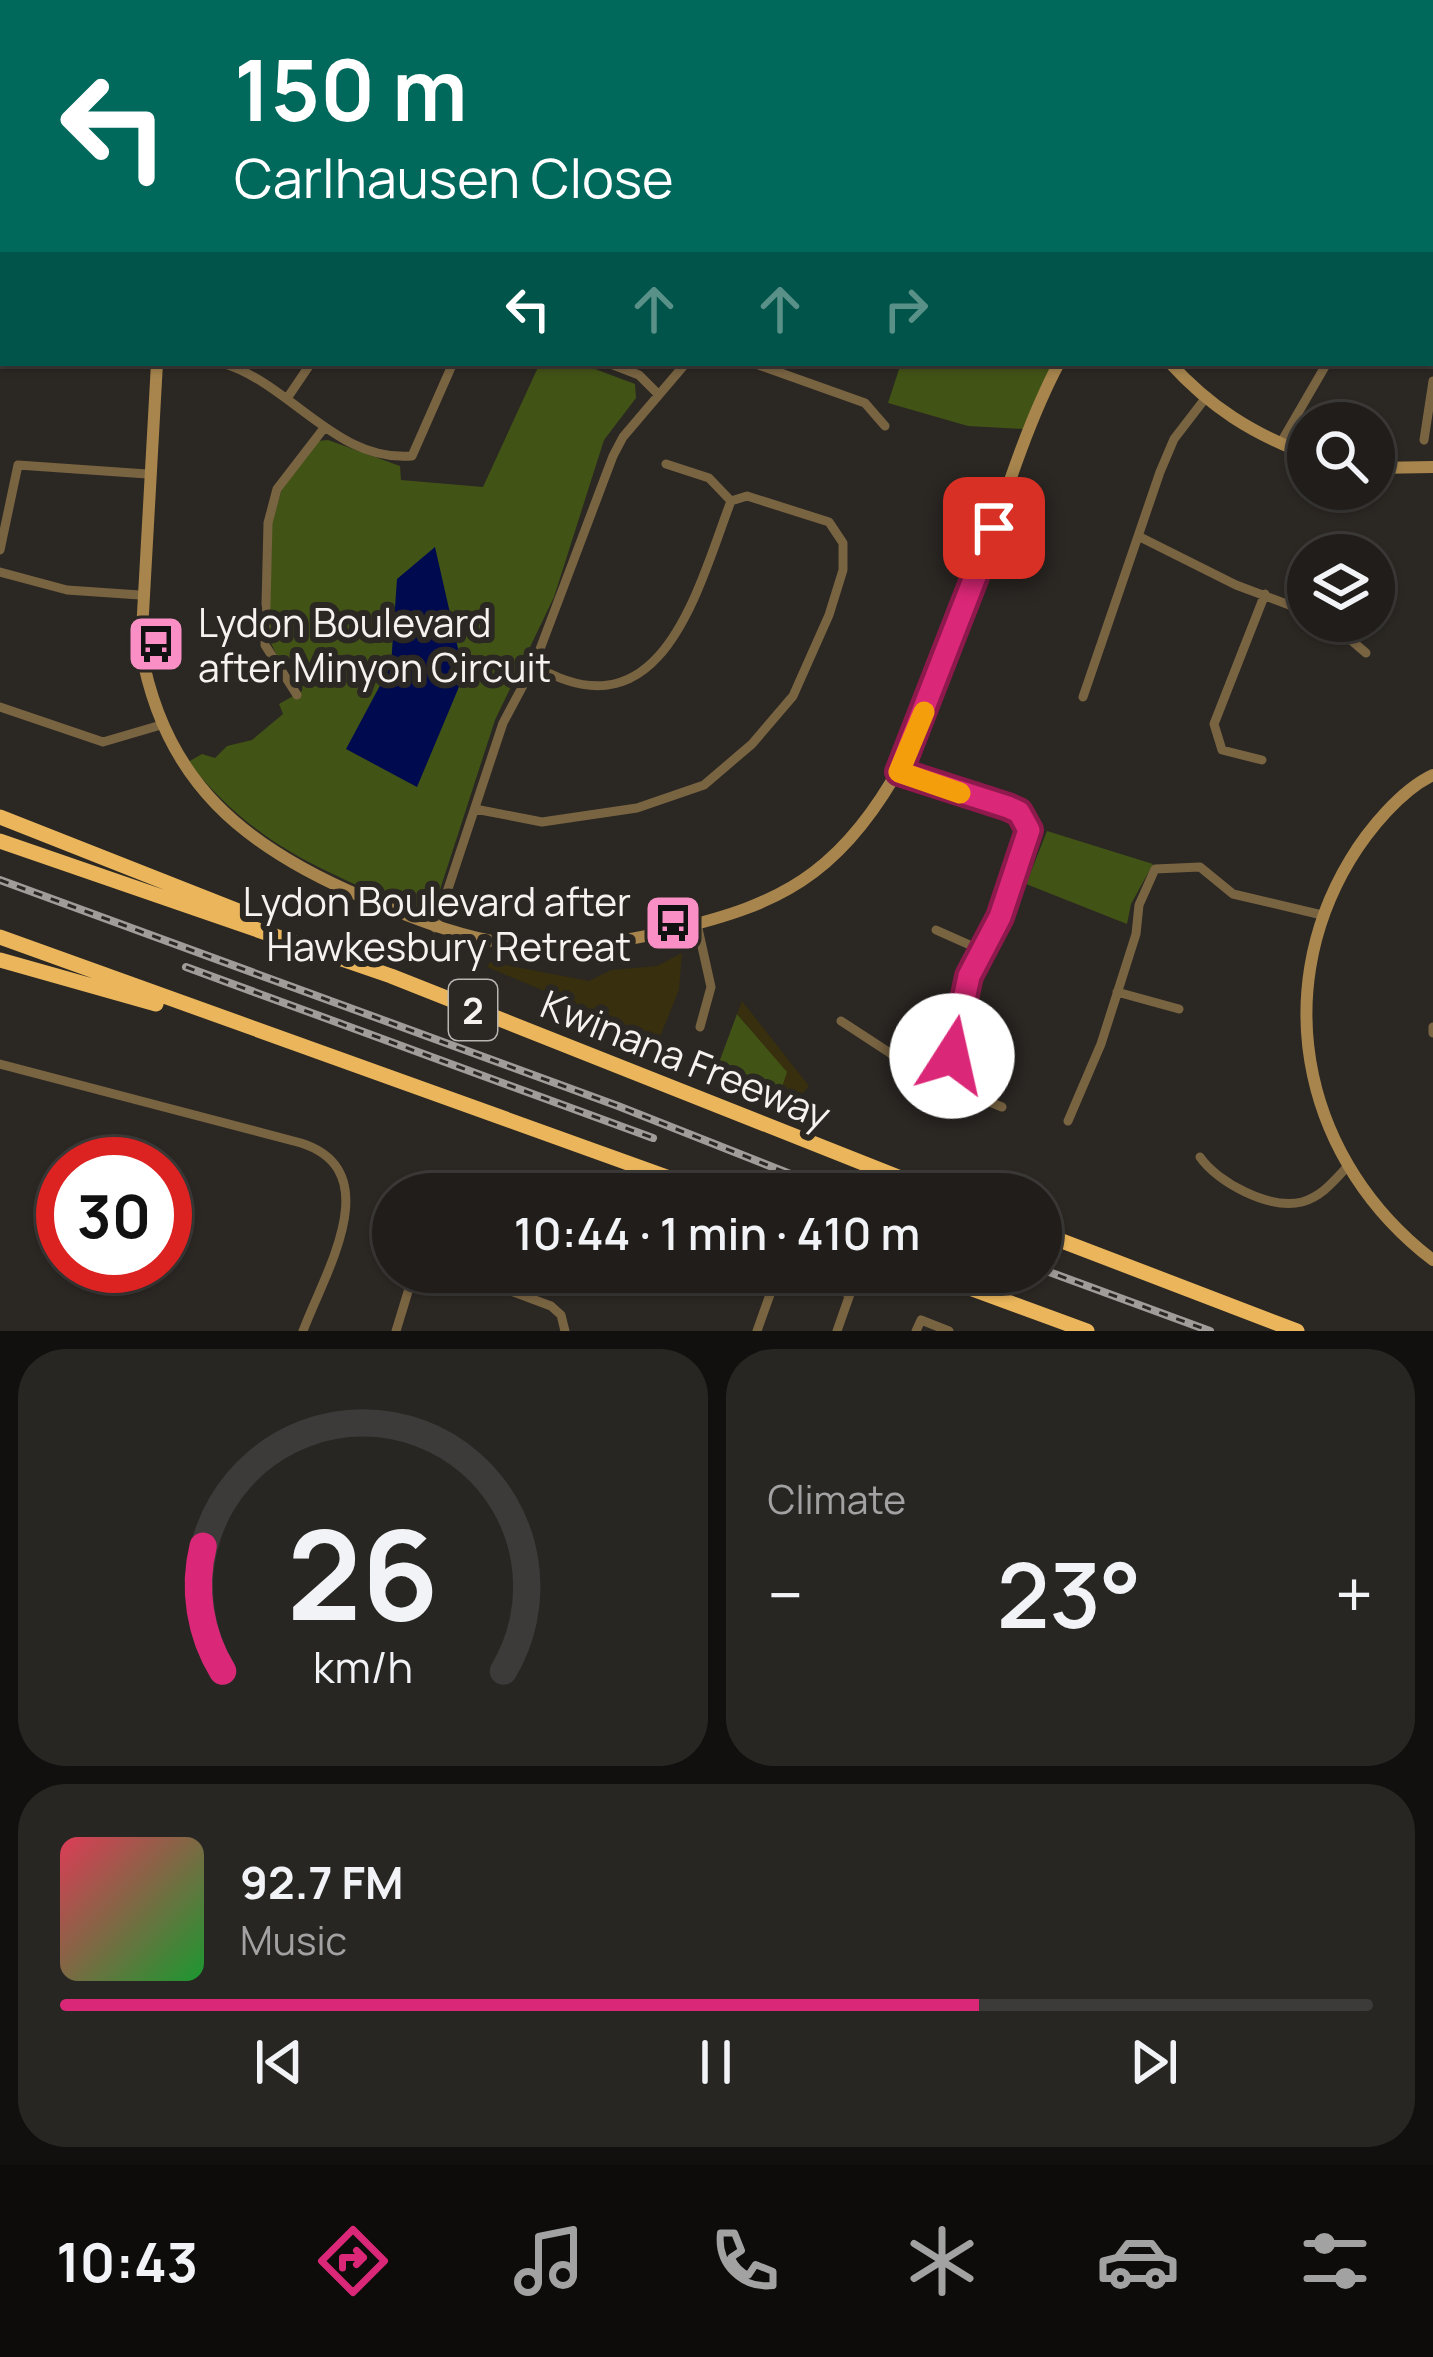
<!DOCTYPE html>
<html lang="en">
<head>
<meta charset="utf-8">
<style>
  :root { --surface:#201d1a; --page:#282623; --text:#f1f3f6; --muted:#a2a2a2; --line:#3d3b39; --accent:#db2777 }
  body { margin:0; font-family:Manrope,sans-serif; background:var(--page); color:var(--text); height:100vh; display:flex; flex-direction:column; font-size:45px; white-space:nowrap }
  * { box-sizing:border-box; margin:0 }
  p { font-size:39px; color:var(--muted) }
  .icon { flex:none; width:66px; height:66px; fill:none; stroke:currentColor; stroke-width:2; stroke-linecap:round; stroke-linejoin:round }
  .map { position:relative; height:1331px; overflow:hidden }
  .sheet { display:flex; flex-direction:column; gap:18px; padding:18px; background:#12100e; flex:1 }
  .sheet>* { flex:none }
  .guide { position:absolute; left:0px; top:0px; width:1434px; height:366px; box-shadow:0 3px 9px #0004,0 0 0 3px var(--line); background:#00695c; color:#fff; overflow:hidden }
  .buttons { position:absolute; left:1287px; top:402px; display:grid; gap:24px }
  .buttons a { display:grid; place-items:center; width:108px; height:108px; border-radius:50%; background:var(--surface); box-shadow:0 3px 9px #0004,0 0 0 3px var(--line); font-size:60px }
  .speed { position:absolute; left:36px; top:1137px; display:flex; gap:24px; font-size:60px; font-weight:700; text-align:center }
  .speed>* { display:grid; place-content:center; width:156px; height:156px; border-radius:50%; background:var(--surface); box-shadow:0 3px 9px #0004,0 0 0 3px var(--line); line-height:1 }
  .speed .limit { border:18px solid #d22; background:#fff; color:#111 }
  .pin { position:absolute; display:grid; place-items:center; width:102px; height:102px; color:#fff; margin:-51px; border-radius:24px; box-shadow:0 6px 18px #0006 }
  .me { position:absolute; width:132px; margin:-66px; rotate:10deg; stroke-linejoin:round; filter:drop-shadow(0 0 9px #0008) }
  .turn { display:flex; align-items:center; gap:42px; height:252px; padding:0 36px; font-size:54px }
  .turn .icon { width:156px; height:156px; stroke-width:2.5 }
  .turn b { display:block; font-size:84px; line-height:102px }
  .lanes { display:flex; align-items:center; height:114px; padding:0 36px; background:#0003; justify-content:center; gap:60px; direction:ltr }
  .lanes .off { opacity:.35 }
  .big { font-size:90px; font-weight:600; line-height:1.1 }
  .sheet .tile { flex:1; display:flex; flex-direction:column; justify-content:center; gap:18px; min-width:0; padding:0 42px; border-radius:48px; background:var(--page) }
  .sheet .dial { align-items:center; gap:0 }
  .dial svg { height:312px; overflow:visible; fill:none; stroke:var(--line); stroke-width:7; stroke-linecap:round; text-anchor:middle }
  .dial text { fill:var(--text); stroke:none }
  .song { display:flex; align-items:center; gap:36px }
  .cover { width:144px; height:144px; border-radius:18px; background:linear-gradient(135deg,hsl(350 70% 55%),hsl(130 70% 35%)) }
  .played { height:12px; border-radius:6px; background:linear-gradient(90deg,var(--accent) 70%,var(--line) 70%) }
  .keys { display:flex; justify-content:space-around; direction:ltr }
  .heat { display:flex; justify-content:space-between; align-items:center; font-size:66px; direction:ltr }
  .sheet .tiles { flex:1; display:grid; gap:18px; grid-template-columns:1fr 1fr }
  .tile:last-child { grid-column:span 2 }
  .trip { position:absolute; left:372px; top:1173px; width:690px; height:120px; border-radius:60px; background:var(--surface); box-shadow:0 3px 9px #0004,0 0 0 3px var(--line); font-weight:600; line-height:120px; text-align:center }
  .tabs { display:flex; height:192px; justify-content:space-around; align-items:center; background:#0d0c0a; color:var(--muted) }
  .tabs .icon { width:84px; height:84px }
  .tabs .selected { color:var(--accent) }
  .tabs b { font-size:54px; color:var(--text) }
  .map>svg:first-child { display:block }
  .green { fill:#425316 }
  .sand { fill:#372f0e }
  .water { fill:#000a4f }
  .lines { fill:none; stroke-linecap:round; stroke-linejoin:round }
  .street { stroke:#796442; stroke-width:9 }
  .secondary { stroke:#a7854d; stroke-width:12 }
  .highway { stroke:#ebb65b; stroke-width:15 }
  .rail-casing { stroke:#a09c99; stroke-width:8 }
  .rail { stroke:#2b2723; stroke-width:3; stroke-dasharray:9; stroke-linecap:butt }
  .route-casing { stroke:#8e194d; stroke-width:30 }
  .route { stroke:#db2777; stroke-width:21 }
  .slow { stroke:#f59e0b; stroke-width:21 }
  .labels { text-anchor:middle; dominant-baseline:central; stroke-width:12; stroke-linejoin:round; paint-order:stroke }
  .shield { fill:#2b2723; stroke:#b8b5b2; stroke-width:3 }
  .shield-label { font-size:36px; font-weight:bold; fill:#f5f2ef }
  .poi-label { font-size:39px; fill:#f5f2ef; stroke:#2b2723; text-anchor:start }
  .street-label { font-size:39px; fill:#f5f2ef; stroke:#2b2723 }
</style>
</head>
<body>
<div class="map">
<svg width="1433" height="1331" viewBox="0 0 1433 1331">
  <rect width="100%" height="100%" fill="#2b2723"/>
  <path class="green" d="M540 363H579L635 384 636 398 604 440 554 597 495 720 436 902 431 910 417 912C318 867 259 849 188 762L202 754 215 758 227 746 252 740 283 714 279 704 302 691 303 676 279 660 269 639 272 522 282 489 317 441 328 440 400 466 401 480 483 487Z
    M901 363H1054L1023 429 968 426 888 403Z
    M1047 831 1153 864 1131 904 1127 924 1026 884Z
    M737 1014 788 1072 778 1099 727 1079 717 1068Z"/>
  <path class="sand" d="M682 953 679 990 657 1044 654 1037 487 967 490 962 589 981 611 970 657 966Z
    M742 1001 809 1086 799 1098 806 1102 803 1108 778 1099 787 1072 737 1014Z"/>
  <path class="water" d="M435 547 464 675 417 787 346 749 391 665 397 579Z"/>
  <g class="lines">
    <path class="street" d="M374 0 395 3
      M30 3V0
      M176 3 178 0
      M647 3 648 0
      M998 3 1000 0
      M1431 78 1433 79
      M0 132 3 134
      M1431 254 1433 255
      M222 363C292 384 335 462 412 456L453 363
      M608 363 639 375 659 395
      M753 363 865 403 885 426
      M288 397 311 363
      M1424 440 1433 381
      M1280 444 1327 363
      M666 464 709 478 731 501
      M1142 538 1236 585 1308 612
      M0 550 18 465 147 474
      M0 572 67 590 140 595
      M1329 621 1366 653
      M297 695 265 645 268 523 277 489 324 428
      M1083 697 1160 472 1174 439 1204 400
      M0 707 103 742 161 725
      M1262 760 1222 750 1214 724 1265 594
      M475 809 542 822 637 808 704 785 752 744 793 696 829 615 843 570V543L829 522 747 496 731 501C697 591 661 741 534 665
      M697 924 711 987 700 1027
      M435 928 503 723 534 665 613 456 623 437 686 363
      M936 930 981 950
      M1117 992 1179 1009
      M841 1021 916 1070 943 1065C962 1047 957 1019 964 995 979 940 1017 894 1028 837 1030 826 1026 820 1019 812L899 772
      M1433 1027V1033
      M0 1064 301 1143C389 1171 324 1274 303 1331
      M936 1071 948 1085 1002 1107
      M1068 1121 1101 1044 1136 934 1139 905 1155 869 1200 867 1233 894 1322 915
      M1200 1157C1217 1182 1269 1210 1302 1202 1322 1196 1333 1182 1347 1167
      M460 1272 551 1306 561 1315 565 1331
      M787 1272 850 1294 837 1331
      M396 1331 414 1272
      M757 1331 778 1272
      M916 1331 921 1320 949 1331"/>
    <path class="secondary" d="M346 3 348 0
      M1328 3V0
      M1343 3V0
      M0 317H3
      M0 329H3
      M157 363 141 649C164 783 246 848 365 898 484 949 545 961 672 930 722 918 772 904 814 872 949 770 980 511 1059 363
      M158 363H179
      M1170 363C1211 408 1252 433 1308 455
      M1374 468 1433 467
      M1433 775C1401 790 1368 830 1350 860 1267 998 1307 1164 1433 1260"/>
    <path class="highway" d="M0 817 246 914
      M0 841 391 976 941 1194
      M0 937 714 1194
      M0 960 156 1004
      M1041 1233 1297 1331
      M926 1272 1087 1331"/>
    <g class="rail-casing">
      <path id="rail" d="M0 880 618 1106 841 1194
        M186 967 653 1138
        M1041 1269 1210 1331"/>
    </g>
    <use href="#rail" class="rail"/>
  </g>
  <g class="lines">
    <g class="route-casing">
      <path id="route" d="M952 1056 969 976 1000 917 1029 830 1019 812 1008 807 899 772 994 528"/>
    </g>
    <use href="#route" class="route"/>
    <path class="slow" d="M924 712 899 772 960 793"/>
  </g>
  <defs>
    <g id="bus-square" transform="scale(3)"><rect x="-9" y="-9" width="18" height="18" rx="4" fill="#fa8fc6" stroke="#2b2723"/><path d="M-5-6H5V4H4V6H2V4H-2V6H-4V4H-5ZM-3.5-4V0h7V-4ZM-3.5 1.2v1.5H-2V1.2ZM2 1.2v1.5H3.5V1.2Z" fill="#111"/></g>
  </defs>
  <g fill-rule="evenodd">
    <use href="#bus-square" x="156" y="644"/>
    <use href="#bus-square" x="673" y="923"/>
  </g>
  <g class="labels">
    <rect class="shield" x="449" y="980" width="48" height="60" rx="9"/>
    <g class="shield-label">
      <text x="473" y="1010">2</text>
    </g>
    <g class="poi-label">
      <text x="198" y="622">Lydon Boulevard<tspan x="198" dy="45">after Minyon Circuit</tspan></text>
      <text x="631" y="901" text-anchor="end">Lydon Boulevard after<tspan x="631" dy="45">Hawkesbury Retreat</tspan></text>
    </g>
    <g class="street-label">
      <text transform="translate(686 1059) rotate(22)">Kwinana Freeway</text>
    </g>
  </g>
</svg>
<div class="buttons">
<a><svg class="icon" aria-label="search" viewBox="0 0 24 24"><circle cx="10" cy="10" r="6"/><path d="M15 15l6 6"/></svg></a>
<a><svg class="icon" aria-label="layers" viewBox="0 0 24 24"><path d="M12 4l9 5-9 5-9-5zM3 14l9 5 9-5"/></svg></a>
</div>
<div class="speed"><div class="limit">30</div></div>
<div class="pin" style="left:994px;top:528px;background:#d93025"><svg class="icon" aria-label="arrive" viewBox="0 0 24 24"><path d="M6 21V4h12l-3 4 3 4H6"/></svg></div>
<svg class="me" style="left:952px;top:1056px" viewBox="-20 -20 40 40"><circle r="19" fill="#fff"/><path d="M0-13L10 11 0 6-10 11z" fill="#db2777"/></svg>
<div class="trip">10:44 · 1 min · 410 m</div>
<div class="guide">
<div class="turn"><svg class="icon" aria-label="left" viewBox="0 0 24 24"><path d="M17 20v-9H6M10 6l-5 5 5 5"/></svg><div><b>150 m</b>Carlhausen Close</div></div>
<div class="lanes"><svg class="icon" aria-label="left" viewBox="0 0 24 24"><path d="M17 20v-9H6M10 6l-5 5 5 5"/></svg><svg class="icon off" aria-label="ahead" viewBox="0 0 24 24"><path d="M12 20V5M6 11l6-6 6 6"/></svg><svg class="icon off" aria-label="ahead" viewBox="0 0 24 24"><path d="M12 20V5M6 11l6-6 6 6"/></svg><svg class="icon off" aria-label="right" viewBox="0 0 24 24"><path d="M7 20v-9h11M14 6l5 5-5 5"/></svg></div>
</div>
</div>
<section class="sheet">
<div class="tiles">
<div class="tile dial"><svg viewBox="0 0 100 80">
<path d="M14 69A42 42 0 1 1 86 69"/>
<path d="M14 69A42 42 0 0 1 9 37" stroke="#db2777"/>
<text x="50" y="56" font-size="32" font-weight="700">26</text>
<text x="50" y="72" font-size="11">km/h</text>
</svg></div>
<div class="tile"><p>Climate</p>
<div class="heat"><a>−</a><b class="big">23°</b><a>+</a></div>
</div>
<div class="tile">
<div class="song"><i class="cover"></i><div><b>92.7 FM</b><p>Music</p></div></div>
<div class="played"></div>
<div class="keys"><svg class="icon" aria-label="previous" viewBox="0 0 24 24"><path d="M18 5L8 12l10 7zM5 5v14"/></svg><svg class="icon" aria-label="pause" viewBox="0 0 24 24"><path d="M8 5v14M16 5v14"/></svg><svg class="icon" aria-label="next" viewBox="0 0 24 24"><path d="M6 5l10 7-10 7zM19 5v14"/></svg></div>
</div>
</div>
</section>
<nav class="tabs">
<b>10:43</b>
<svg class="icon selected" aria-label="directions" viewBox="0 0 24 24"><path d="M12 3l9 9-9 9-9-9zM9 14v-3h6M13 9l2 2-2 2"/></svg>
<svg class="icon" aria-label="music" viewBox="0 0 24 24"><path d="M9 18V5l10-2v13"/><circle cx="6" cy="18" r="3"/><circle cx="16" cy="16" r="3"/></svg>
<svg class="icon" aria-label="phone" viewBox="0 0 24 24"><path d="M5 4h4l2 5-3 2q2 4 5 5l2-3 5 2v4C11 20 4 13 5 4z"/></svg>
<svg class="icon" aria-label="climate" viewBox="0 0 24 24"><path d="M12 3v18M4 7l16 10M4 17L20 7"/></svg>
<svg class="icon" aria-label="car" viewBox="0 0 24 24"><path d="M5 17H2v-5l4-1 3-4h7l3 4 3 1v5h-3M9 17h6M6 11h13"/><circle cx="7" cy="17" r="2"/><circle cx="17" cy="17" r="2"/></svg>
<svg class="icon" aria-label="filters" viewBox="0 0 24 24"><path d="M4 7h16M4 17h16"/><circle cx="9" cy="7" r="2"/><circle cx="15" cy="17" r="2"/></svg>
</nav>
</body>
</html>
